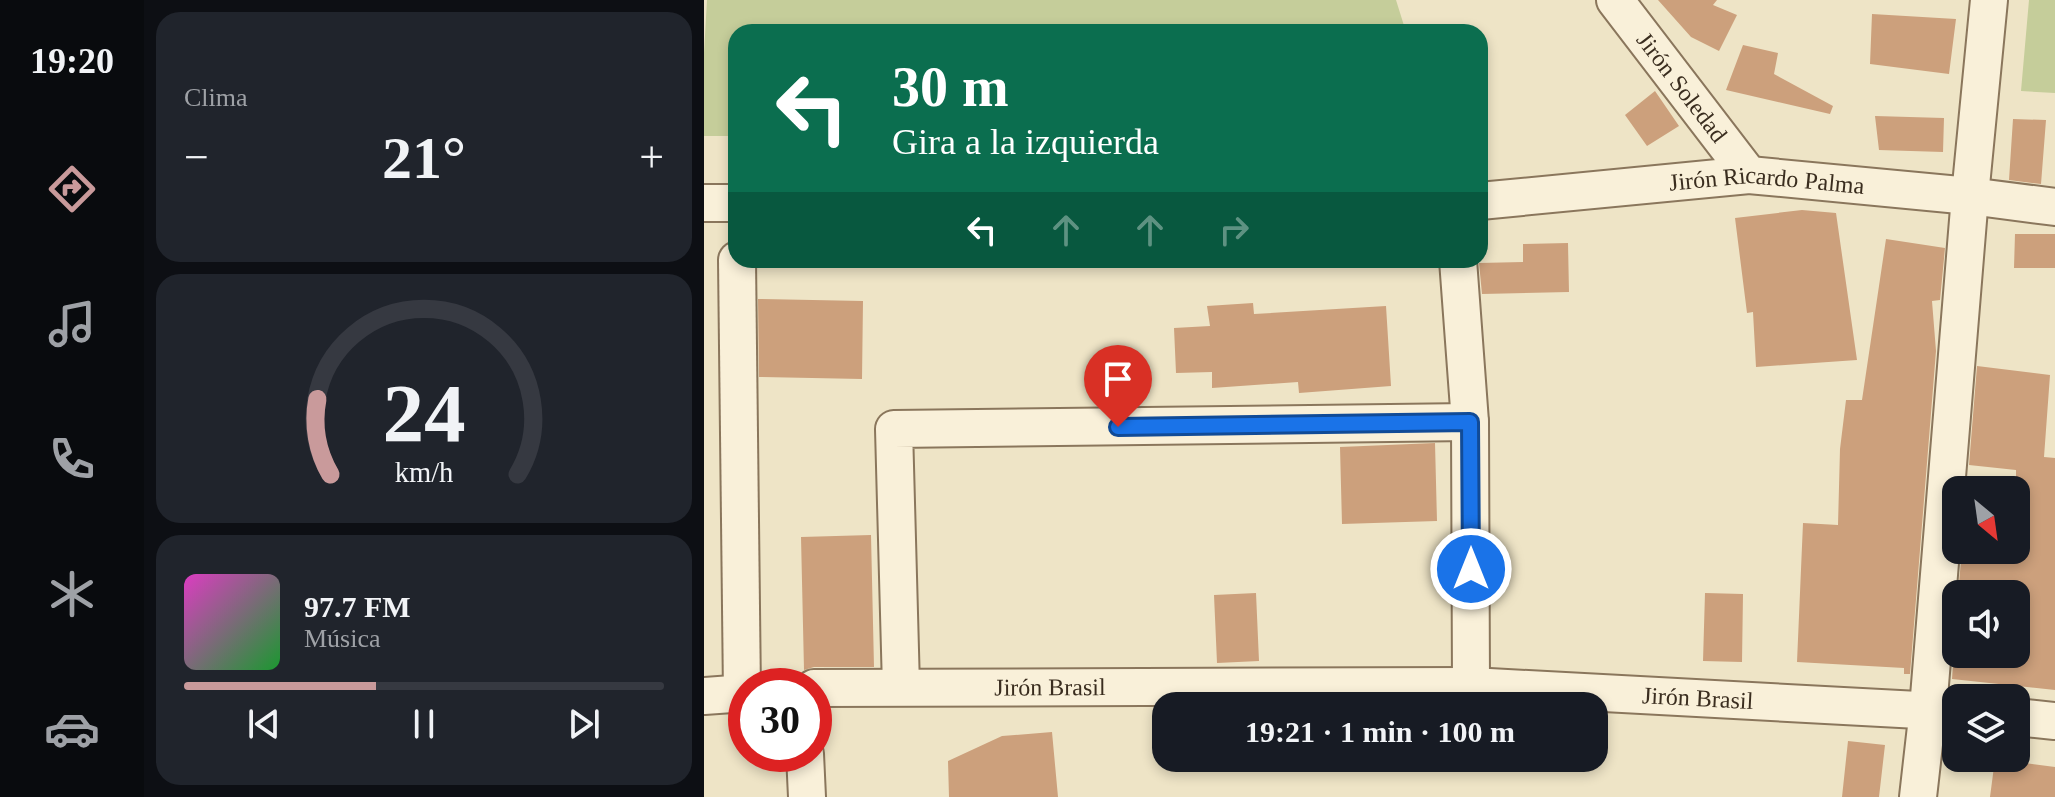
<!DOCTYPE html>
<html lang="es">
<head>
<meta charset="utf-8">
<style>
  :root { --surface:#171b24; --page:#20242c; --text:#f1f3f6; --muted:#9ea1a6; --line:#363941; --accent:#c99a9b }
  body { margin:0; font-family:Georgia,serif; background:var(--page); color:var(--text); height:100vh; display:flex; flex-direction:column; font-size:30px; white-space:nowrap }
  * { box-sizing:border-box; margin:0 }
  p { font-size:26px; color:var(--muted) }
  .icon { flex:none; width:44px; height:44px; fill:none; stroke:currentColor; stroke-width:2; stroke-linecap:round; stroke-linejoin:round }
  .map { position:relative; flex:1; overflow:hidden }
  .drawer { display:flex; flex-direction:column; gap:12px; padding:12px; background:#0d0f14; width:560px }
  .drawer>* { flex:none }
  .banner { position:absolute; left:24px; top:24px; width:760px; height:244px; border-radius:24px; box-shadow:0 4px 12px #0003; background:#0b6e4f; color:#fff; overflow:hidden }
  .needle { width:52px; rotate:151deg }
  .buttons { position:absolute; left:1238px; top:476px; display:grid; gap:16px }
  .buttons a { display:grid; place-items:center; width:88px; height:88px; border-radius:16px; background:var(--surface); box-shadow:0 4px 12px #0003; font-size:40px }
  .speed { position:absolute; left:24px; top:668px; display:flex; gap:16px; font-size:40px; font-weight:700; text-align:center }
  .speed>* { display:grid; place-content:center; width:104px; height:104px; border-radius:50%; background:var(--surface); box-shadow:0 4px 12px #0003; line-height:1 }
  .speed .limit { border:12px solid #d22; background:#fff; color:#111 }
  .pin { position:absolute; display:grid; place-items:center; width:68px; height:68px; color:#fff; margin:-82px -34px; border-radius:50% 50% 50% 0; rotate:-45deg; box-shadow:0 0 8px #0007 }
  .pin .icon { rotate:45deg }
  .me { position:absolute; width:88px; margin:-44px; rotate:0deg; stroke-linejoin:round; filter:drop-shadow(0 0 6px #0008) }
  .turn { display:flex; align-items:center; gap:28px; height:168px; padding:0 32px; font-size:36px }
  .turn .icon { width:104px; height:104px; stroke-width:2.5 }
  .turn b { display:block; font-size:56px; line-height:68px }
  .lanes { display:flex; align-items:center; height:76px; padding:0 32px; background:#0003; justify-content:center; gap:40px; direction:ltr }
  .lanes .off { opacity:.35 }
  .big { font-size:60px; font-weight:600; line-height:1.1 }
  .drawer .widget { flex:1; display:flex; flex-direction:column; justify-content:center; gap:12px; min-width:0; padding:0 28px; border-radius:24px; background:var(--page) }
  .drawer .dial { align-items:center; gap:0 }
  .dial svg { height:208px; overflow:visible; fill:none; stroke:var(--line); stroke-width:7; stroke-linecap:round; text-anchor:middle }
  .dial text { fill:var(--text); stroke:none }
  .song { display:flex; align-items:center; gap:24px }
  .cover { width:96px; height:96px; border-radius:12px; background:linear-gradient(135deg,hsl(310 70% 55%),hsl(130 70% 35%)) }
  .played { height:8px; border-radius:4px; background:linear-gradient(90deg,var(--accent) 40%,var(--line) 40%) }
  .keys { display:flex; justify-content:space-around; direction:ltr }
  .heat { display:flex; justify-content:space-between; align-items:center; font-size:44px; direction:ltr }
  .trip { position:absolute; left:448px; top:692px; width:456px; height:80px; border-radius:24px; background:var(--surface); box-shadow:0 4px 12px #0003; font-weight:600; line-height:80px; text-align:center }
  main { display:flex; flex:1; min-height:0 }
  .dock { display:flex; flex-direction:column; width:144px; justify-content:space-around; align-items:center; background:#090b0e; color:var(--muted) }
  .dock .icon { width:56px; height:56px }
  .dock .current { color:var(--accent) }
  .dock b { font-size:36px; color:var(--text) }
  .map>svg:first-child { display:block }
  .green { fill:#c5cd9a }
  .building { fill:#cca07c }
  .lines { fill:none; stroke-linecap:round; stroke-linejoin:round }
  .minor-casing { stroke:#8a765c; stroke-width:40 }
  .minor { stroke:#f9f0d9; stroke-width:36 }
  .route-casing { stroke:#114b97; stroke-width:20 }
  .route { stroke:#1a73e8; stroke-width:14 }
  .labels { text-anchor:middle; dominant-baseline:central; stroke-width:8; stroke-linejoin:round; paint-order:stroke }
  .street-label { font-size:24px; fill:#3a2d1f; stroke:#f6edd6 }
</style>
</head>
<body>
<main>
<nav class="dock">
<b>19:20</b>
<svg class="icon current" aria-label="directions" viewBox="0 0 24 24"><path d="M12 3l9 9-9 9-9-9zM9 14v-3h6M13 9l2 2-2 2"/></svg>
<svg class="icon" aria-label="music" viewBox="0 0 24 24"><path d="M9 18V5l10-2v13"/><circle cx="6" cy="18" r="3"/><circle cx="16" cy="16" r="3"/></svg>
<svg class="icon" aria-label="phone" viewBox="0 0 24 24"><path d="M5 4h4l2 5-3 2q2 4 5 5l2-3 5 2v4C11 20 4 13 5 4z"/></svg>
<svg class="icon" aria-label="climate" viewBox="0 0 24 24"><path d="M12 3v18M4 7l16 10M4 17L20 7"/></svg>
<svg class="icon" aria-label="car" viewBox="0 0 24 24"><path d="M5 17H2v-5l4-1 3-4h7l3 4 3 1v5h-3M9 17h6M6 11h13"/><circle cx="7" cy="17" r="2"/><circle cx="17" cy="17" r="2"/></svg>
</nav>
<section class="drawer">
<div class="widget"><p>Clima</p>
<div class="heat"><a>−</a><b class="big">21°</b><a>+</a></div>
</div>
<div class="widget dial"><svg viewBox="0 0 100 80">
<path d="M14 69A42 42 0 1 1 86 69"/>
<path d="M14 69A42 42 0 0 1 9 40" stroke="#c99a9b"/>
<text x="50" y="56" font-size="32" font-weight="700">24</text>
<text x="50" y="72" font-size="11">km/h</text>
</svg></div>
<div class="widget">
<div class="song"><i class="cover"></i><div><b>97.7 FM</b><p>Música</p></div></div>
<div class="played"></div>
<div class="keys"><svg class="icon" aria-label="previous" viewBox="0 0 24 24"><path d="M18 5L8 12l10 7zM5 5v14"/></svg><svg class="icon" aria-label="pause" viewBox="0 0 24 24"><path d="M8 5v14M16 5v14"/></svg><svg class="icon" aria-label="next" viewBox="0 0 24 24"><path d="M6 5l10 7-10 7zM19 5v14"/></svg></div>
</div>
</section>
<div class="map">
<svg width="1351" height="797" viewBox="0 0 1351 797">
  <rect width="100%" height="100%" fill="#eee4c6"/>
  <path class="green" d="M3 0H692L702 32H32V136H0V53Z
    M1325 0H1351V93L1317 91Z"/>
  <path class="building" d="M954 0H1013L1009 5 1033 15 1015 51 987 37Z
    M1168 14 1252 19 1245 74 1166 64Z
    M1039 45 1074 53 1070 74 1129 106 1126 114 1022 90Z
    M951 91 975 126 943 146 921 115Z
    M1171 116 1240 118 1239 152 1175 150Z
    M1309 119 1342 120 1337 184 1305 180Z
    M1098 210 1132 213 1153 360 1052 367 1049 312 1043 313 1031 218Z
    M1311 234H1351V268H1310Z
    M1182 239 1241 248 1236 300 1228 301 1232 351 1206 674H1200V668L1093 662 1099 523 1134 525 1136 449 1142 400H1158Z
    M864 243 865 292 778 294 775 263 819 262V244Z
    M54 299 159 301 158 379 55 377Z
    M549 303 550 314 682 306 687 386 595 393 594 382 508 388V372L472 373 470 328 506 326 503 306Z
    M1273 366 1346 375 1340 457 1351 458V690L1248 679 1252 624V654H1312V594H1254L1258 550H1312V470L1265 465Z
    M731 443 733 521 638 524 636 447Z
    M167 535 170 667H110L100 670 97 537Z
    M552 593 555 661 513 663 510 595Z
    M1001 593 1039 594 1038 662 999 661Z
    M348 732 354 797H245L244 761 298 736Z
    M1144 741 1181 745 1175 797H1138Z
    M1291 759 1351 767V797H1286Z"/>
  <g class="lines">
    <g class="minor-casing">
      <g id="minor">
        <path id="s1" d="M911 0 1045 175"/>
        <path id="s2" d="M776 201 1045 175 1266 196 1351 207"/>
        <path d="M0 203H32"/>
        <path d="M33 260 38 694"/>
        <path d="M754 260 766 422 767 686"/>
        <path d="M197 687 190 429 766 422"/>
        <path id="s3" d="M110 688 767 686 1252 712"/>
        <path d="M0 696 42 693"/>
        <path d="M1312 717 1351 721"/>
        <path d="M101 754 103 797"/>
        <path d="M1214 797 1224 709 1266 196 1285 0"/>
      </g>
    </g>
    <use href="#minor" class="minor"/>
  </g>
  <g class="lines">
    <g class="route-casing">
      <path id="route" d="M414 427 766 422 767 569"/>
    </g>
    <use href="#route" class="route"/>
  </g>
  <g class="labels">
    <g class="street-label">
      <text stroke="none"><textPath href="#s1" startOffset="110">Jirón Soledad</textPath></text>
      <text stroke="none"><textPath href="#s2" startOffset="288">Jirón Ricardo Palma</textPath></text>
      <text stroke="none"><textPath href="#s3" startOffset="236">Jirón Brasil</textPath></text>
      <text stroke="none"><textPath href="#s3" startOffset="884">Jirón Brasil</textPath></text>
    </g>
  </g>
</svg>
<div class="buttons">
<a><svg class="needle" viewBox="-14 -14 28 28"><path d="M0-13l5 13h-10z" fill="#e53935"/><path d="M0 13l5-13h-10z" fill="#9ea1a6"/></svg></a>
<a><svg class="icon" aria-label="sound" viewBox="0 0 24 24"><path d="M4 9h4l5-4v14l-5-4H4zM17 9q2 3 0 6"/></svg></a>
<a><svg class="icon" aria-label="layers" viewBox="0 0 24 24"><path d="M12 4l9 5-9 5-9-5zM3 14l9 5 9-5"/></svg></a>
</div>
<div class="speed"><div class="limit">30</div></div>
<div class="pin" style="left:414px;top:427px;background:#d93025"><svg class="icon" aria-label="arrive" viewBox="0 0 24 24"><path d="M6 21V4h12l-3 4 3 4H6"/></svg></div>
<svg class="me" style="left:767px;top:569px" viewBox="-20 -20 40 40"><circle r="17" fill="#1a73e8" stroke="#fff" stroke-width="3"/><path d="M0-11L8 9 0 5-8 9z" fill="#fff"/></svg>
<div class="trip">19:21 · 1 min · 100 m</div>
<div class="banner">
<div class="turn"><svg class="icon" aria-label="left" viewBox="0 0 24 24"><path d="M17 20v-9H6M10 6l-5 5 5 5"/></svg><div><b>30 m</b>Gira a la izquierda</div></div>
<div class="lanes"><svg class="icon" aria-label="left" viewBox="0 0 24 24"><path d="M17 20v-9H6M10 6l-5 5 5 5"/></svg><svg class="icon off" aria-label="ahead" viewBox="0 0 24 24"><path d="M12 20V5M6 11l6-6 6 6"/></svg><svg class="icon off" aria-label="ahead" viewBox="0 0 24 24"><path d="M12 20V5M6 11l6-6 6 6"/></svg><svg class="icon off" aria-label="right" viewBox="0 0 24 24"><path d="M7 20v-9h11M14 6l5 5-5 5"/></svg></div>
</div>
</div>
</main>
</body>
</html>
